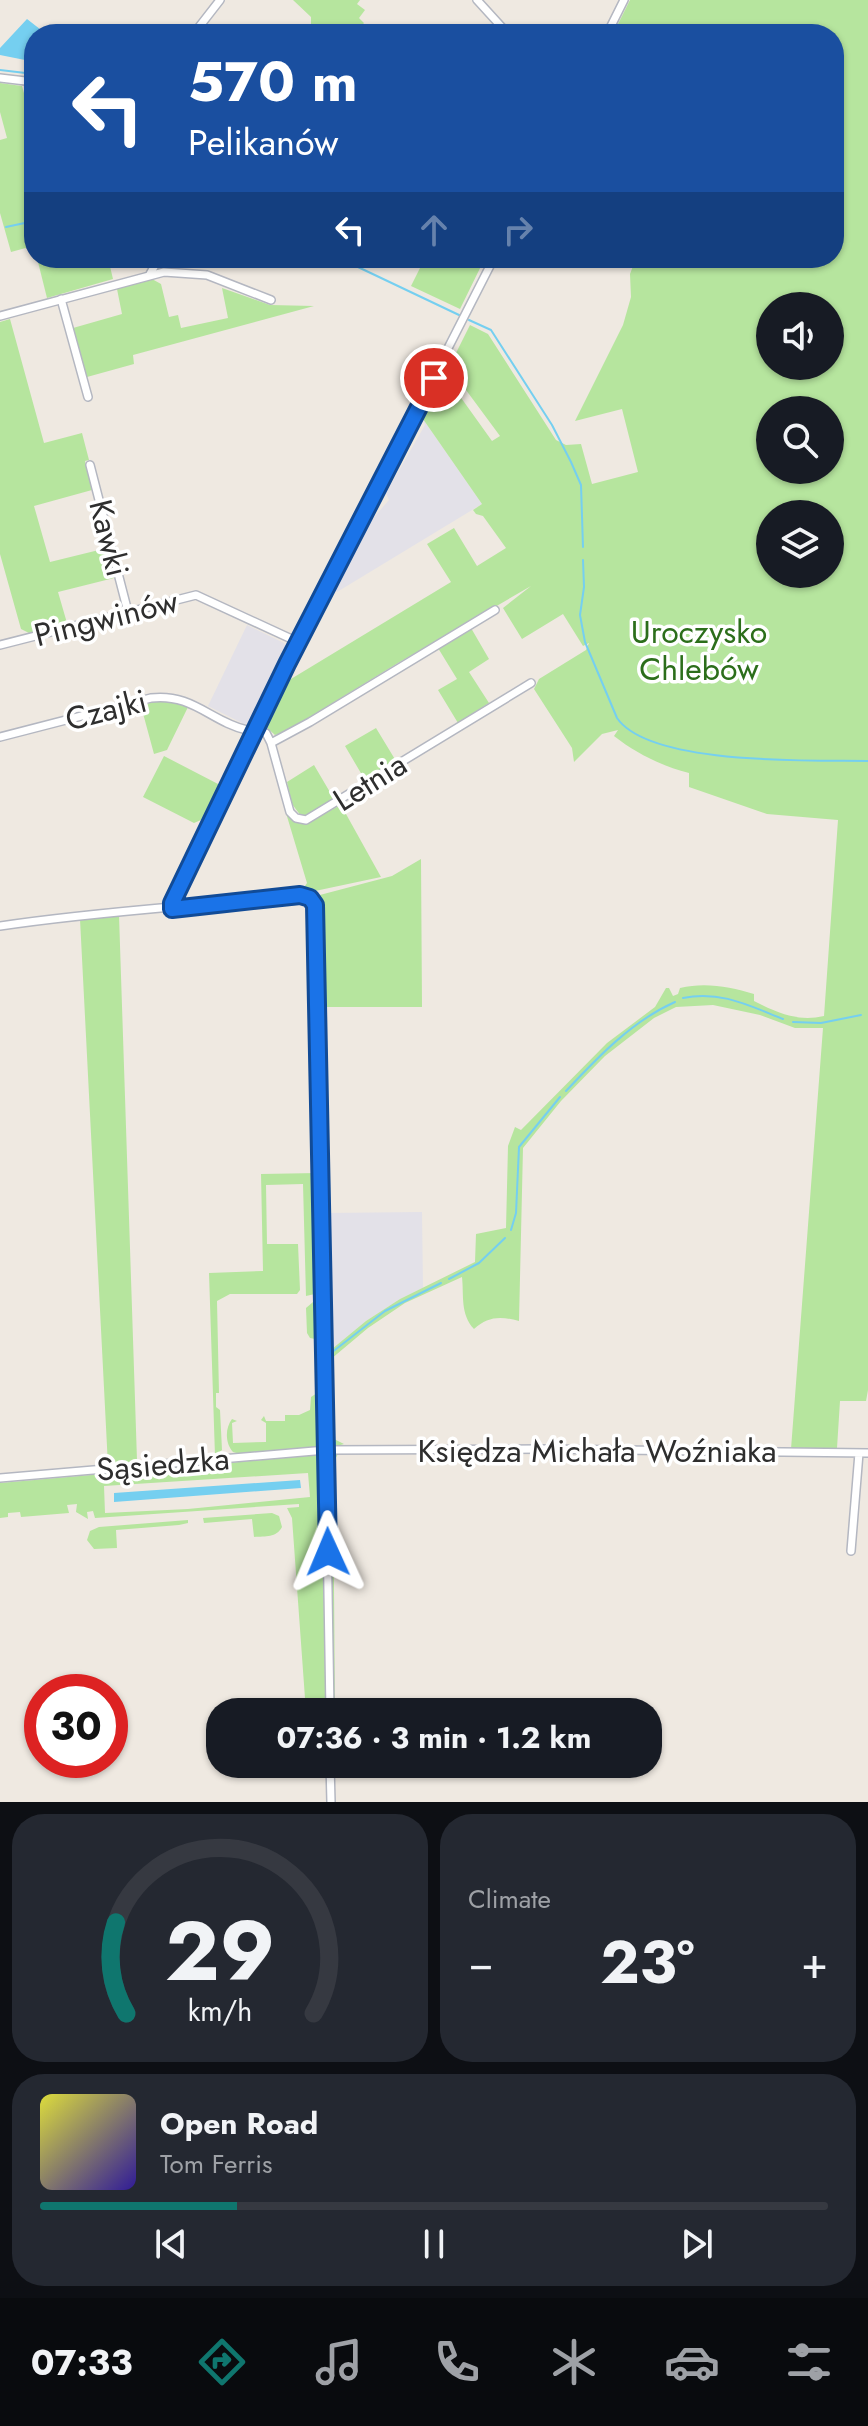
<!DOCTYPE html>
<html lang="en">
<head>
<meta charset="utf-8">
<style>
  :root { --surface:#171b24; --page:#242831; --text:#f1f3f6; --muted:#9ea1a6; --line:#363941; --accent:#0f766e }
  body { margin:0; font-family:Jost,sans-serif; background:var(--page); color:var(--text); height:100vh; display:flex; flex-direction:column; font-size:30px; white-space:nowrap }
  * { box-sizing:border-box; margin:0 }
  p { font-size:26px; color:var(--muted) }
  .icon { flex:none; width:44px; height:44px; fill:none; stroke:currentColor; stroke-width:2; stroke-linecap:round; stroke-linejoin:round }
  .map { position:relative; height:1802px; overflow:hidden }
  .sheet { display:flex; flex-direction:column; gap:12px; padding:12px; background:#0d0f14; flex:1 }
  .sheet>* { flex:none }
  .hud { position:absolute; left:24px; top:24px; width:820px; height:244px; border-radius:32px; box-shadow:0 2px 6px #0004; background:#1a4fa0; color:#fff; overflow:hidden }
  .controls { position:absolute; left:756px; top:292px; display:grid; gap:16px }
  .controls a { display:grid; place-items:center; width:88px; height:88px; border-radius:50%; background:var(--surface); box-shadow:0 2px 6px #0004; font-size:40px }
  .speed { position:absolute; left:24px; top:1674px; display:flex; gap:16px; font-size:40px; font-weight:700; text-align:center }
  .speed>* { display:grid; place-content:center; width:104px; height:104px; border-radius:50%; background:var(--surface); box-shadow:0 2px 6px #0004; line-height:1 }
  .speed .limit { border:12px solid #d22; background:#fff; color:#111 }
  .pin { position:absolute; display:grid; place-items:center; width:68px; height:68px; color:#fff; margin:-34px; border:4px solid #fff; border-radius:50%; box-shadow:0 2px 8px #0007 }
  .me { position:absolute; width:88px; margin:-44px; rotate:359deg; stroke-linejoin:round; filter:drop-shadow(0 0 6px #0008) }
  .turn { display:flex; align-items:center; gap:28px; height:168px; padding:0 32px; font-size:36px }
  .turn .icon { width:104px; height:104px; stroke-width:2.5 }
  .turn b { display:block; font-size:56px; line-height:68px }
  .lanes { display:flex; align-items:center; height:76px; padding:0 32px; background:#0003; justify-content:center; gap:40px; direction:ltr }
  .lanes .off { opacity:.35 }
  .big { font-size:60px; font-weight:700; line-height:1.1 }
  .sheet .tile { flex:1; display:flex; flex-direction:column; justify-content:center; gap:12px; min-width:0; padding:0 28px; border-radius:32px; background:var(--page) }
  .sheet .dial { align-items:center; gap:0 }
  .dial svg { height:208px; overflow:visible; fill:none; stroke:var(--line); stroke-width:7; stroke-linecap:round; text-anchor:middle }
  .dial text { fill:var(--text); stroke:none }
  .song { display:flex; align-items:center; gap:24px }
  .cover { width:96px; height:96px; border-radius:12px; background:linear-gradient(135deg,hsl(60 70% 55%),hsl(250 70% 35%)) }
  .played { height:8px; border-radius:4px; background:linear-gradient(90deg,var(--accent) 25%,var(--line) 25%) }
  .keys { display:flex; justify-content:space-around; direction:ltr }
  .heat { display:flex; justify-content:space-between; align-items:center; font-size:44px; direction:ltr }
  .sheet .tiles { flex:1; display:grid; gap:12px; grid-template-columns:1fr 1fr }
  .tile:last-child { grid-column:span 2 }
  .trip { position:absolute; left:206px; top:1698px; width:456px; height:80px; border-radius:32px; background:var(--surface); box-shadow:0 2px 6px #0004; font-weight:700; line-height:80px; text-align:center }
  .menu { display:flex; height:128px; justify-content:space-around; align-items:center; background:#090b0e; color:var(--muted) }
  .menu .icon { width:56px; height:56px }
  .menu .active { color:var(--accent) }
  .menu b { font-size:36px; color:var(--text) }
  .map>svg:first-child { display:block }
  .industrial { fill:#e3e1e8 }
  .green { fill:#b6e59e; fill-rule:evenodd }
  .water { fill:#75cff0 }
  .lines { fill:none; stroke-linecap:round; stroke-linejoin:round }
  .stream { stroke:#75cff0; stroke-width:2 }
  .minor-casing { stroke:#b4b7c1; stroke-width:10 }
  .minor { stroke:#fff; stroke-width:7 }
  .route-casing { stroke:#114b97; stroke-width:20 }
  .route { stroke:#1a73e8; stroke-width:14 }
  .labels { text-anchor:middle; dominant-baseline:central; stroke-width:7; stroke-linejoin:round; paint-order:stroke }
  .street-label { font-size:32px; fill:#2e2e2e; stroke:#fff }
  .park-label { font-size:32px; fill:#2c6e1b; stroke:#fff }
</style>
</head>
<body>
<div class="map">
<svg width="868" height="1802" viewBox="0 0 868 1802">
  <rect width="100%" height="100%" fill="#efe9e1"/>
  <path class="industrial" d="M423 419 482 504 337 592 335 590 369 523 389 500 386 493 425 425Z
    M247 625 284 643 286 648 250 723 244 724 208 706Z
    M422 1212 423 1288 400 1299 366 1321 331 1350 332 1300 326 1213Z"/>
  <path class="green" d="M293 0H360L357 4 365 10 359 18 364 23 355 34H303L311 25V17Z
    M630 0H868V1390L866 1401H840L837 1448 791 1449 823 1028H795L760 1015 713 1005 676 1007 654 1018 605 1056 561 1101 523 1148 519 1321C501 1316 488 1316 474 1329 460 1314 464 1295 462 1277L405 1303 368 1328 331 1359 332 1438 344 1444 337 1446 330 1441 328 1427 329 1307 332 1305V1349L366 1321 400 1299 475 1262 476 1234 506 1228 508 1146 515 1127 521 1130 607 1043 655 1007 666 988H669L673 996 678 994 680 988C706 982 730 987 754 994V1001C777 1013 798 1022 824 1016L838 820 767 814 689 787V773C662 766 637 754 614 736L618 730 602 734 574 762 572 748 534 689 539 679 586 650 589 643 583 646 563 614 522 639 503 608 531 586 398 663 287 731 275 735 264 725 286 682 451 582 427 544 454 528 477 566 506 548 483 516 476 514 473 510 482 504 423 419 444 374 492 441 500 436 449 367 470 325 488 334 556 440 566 445 581 444 592 484 638 472 622 409 575 421 623 325 631 297 630 274 636 258H834V34H657L648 28V34H613ZM770 306H830V366H770ZM770 410H830V470H770ZM770 514H830V574H770Z
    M0 83 22 86 34 129V248L33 246 11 252 0 213V140L7 138 0 112Z
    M37 258H108L113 279 47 298Z
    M425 258H485L460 309 411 286Z
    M152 279 161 284 169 317 178 315 181 328 228 318 222 288 270 305 314 306 133 355 134 364 87 377 73 328 122 314 117 289Z
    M10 319 44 443 82 433 89 460 85 461 92 490 34 506 50 562 107 548 114 578 58 592 67 623 29 633 21 629 0 554V322Z
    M471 628 489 659 469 672 489 703 458 723 438 690 457 679 438 648Z
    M162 699 174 700 188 707 167 750 154 754 141 706Z
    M376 728 396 761 365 780 345 746Z
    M164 756 220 785 201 820 194 823 143 797Z
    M314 765 334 799 309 815 301 816 292 804 287 782Z
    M341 805 381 877 315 891 303 889 307 883 286 813 293 820 305 823Z
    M421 859 422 1007H322L319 911 316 896 392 876Z
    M119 915 137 1460 134 1463 108 1466 80 919Z
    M318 1173 319 1293 306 1296 303 1184 266 1185 267 1244H298L300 1290 297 1294H230L217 1301 219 1393H216V1407L220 1410 222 1450 215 1456 209 1273 263 1271 261 1174Z
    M313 1302C325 1314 323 1421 321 1442L316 1447 240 1454 233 1452C225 1443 225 1428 232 1419L237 1421 232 1423 233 1443 266 1442V1423L261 1420 264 1416 266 1421H285V1415H299L310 1410 311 1397 317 1393 315 1339 310 1338 307 1333 306 1308Z
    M333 1454H338L333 1463 335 1712H332L329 1465Z
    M319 1455 323 1463 326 1712H306L292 1518 287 1508 299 1507V1504L95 1518 93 1511 87 1512 88 1519 76 1512 77 1504 67 1505 69 1513 21 1517 20 1512 8 1513V1517L0 1518V1483ZM308 1473 310 1497 188 1509 105 1513 104 1486Z
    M272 1513 279 1516 282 1527C276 1538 266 1536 254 1537L252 1519 204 1523 203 1518Z
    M188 1520V1523L179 1525 116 1530 117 1548 94 1549 87 1540 90 1531 99 1527Z"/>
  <path class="water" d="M27 19 45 33 34 34V50L25 60 0 55V48Z
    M300 1480 301 1488 114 1502V1493Z"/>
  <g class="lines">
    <path class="stream" d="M0 70 34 74
      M6 227 34 221
      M339 258 459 315
      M469 320 491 330 552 425 571 462 581 485 583 547
      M583 560 584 587 580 615 585 642 617 718C650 766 813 760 868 761
      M683 998C720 990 750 1006 783 1019
      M793 1022 821 1023 861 1015
      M566 1091C598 1057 632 1021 675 1002
      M511 1230 516 1213 519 1147 560 1097
      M449 1279 479 1263 505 1238
      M331 1353 385 1311 441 1283
      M330 1354V1432L331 1440 335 1443
      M333 1552 331 1477 335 1455"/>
    <g class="minor-casing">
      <path id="minor" d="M477 0 508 34
        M197 34 199 27 220 0
        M607 34 624 0
        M0 78 34 82
        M150 274 159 258
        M61 299 88 397
        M0 316 164 272 207 275 271 300
        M90 465 128 612
        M0 645 196 595 298 642
        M0 737 151 698C193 693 211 722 247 730 253 732 260 731 266 733L271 743 290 812 296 818 306 820 531 683
        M271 743 310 722 495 610
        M172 909 173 895 298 642 494 258
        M0 926C98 911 198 906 297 895 317 895 316 910 317 926L330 1712
        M0 1478 326 1450 540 1449 868 1453
        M851 1551 859 1453
        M330 1764 331 1802"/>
    </g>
    <use href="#minor" class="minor"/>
  </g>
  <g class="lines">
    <g class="route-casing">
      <path id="route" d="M328 1552 315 905 310 898 300 895 172 909V903L287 664 434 378"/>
    </g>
    <use href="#route" class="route"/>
  </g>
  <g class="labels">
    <g class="street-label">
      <text transform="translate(109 538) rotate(76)">Kawki</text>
      <text transform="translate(106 618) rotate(-14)">Pingwinów</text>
      <text transform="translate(106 710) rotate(-14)">Czajki</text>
      <text transform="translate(370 782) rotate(-32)">Letnia</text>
      <text x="597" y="1451">Księdza Michała Woźniaka</text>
      <text transform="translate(163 1464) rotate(-5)">Sąsiedzka</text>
    </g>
    <g class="park-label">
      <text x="699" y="632">Uroczysko<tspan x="699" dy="37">Chlebów</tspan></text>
    </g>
  </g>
</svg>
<div class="controls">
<a><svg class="icon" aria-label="sound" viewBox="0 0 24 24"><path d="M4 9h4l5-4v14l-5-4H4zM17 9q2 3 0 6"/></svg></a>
<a><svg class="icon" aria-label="search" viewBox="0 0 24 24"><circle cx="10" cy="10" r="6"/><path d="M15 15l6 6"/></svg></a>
<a><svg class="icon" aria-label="layers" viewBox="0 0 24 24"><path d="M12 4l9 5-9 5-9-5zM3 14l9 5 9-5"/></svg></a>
</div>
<div class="speed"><div class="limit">30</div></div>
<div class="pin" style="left:434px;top:378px;background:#d93025"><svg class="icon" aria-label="arrive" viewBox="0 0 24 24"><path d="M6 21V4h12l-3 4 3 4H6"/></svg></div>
<svg class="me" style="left:328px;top:1552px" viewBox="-20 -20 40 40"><path d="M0-17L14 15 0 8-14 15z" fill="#1a73e8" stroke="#fff" stroke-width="4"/></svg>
<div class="trip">07:36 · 3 min · 1.2 km</div>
<div class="hud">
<div class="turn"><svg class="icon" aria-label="left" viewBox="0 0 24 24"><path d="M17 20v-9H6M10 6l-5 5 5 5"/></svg><div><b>570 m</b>Pelikanów</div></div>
<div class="lanes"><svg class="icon" aria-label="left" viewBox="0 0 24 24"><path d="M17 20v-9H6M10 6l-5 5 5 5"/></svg><svg class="icon off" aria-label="ahead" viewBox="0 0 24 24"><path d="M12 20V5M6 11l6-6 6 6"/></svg><svg class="icon off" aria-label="right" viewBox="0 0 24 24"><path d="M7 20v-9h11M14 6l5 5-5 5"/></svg></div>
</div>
</div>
<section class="sheet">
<div class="tiles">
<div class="tile dial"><svg viewBox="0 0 100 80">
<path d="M14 69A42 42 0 1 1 86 69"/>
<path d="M14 69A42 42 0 0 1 10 34" stroke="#0f766e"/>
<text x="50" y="56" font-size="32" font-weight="700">29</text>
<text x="50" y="72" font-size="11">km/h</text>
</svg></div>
<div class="tile"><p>Climate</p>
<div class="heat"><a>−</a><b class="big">23°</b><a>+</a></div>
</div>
<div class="tile">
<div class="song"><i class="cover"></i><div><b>Open Road</b><p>Tom Ferris</p></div></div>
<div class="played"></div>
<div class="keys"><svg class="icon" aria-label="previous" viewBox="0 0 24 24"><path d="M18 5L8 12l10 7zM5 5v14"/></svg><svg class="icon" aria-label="pause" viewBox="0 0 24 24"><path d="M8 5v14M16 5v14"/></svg><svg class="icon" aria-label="next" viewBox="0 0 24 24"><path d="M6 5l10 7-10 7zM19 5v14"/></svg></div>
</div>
</div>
</section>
<nav class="menu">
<b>07:33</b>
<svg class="icon active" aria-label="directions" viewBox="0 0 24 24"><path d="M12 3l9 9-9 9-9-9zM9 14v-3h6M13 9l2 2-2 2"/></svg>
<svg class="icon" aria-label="music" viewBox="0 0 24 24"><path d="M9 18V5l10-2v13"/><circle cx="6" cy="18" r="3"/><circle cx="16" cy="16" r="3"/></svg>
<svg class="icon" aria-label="phone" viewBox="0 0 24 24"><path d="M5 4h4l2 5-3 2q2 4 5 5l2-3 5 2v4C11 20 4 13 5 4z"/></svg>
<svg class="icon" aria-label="climate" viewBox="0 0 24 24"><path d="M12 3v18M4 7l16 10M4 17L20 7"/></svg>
<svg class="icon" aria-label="car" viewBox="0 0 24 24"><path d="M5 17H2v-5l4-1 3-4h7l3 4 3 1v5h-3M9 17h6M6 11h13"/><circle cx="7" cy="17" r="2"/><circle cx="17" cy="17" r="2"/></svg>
<svg class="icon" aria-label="filters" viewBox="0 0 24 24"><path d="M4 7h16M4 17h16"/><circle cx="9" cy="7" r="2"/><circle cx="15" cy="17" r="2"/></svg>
</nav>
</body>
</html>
